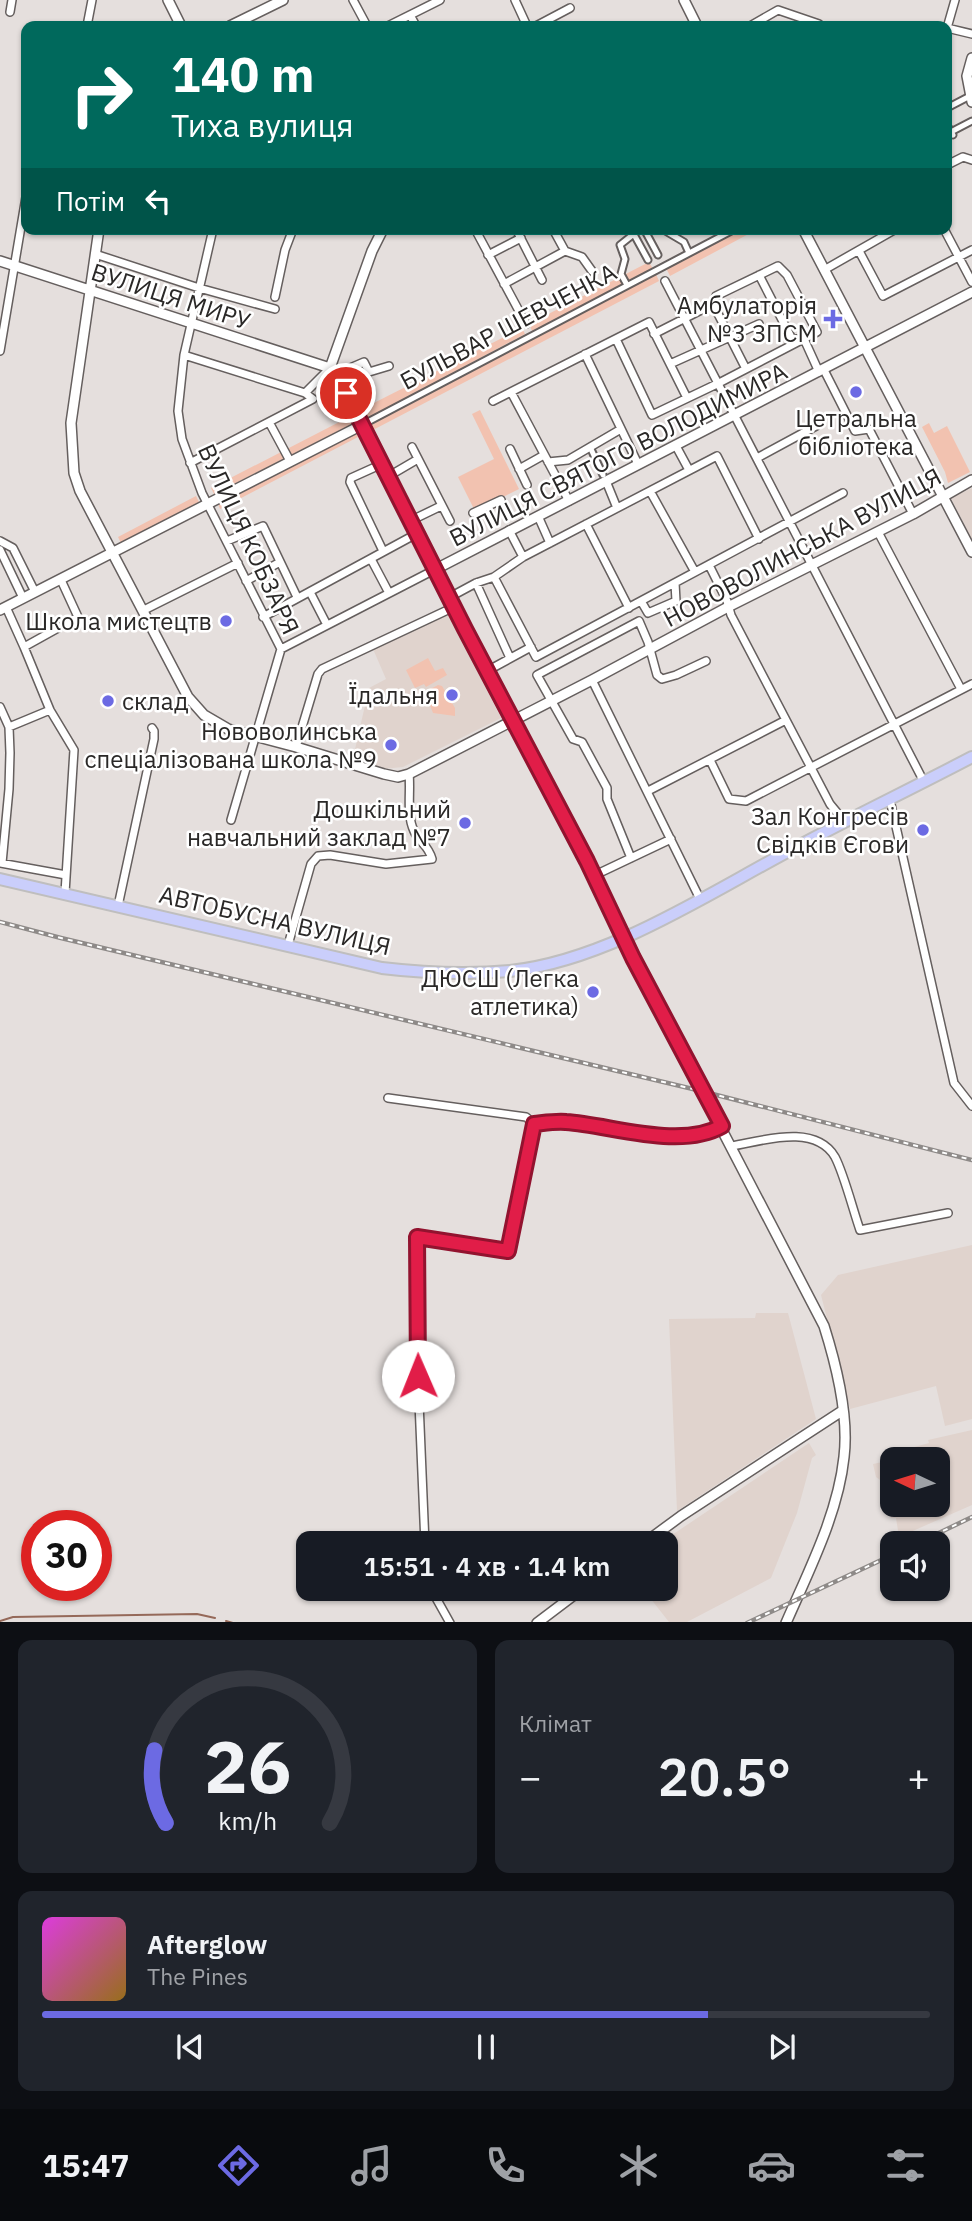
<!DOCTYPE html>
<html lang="uk">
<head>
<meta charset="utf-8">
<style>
  :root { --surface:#171b24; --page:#20242c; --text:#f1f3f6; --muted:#9ea1a6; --line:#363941; --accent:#6c6ae3 }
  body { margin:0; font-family:"IBM Plex Sans",sans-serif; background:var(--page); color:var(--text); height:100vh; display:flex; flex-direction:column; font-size:26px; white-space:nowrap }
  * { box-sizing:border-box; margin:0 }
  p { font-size:23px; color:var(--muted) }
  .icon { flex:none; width:38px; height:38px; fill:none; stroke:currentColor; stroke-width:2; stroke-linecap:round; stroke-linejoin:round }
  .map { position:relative; height:1622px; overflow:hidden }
  .side { display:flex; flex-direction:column; gap:18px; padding:18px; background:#0d0f14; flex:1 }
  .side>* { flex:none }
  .guide { position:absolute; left:21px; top:21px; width:931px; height:214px; border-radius:14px; box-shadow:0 2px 5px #0004; background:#00695c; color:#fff; overflow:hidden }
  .needle { width:46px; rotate:274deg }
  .tools { position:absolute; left:880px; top:1447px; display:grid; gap:14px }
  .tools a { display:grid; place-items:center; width:70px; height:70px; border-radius:14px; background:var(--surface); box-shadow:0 2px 5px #0004; font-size:35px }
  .speed { position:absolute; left:21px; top:1510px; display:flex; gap:14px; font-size:35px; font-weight:700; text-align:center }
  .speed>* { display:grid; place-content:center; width:91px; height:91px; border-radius:50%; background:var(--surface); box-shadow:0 2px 5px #0004; line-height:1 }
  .speed .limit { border:10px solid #d22; background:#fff; color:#111 }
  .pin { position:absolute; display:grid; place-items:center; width:60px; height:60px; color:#fff; margin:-30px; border:4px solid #fff; border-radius:50%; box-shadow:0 2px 7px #0007 }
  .me { position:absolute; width:77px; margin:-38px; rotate:359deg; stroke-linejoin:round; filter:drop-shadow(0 0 5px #0008) }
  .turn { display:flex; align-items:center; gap:24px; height:147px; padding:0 35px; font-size:32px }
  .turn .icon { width:91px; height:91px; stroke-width:2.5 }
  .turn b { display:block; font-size:49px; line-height:60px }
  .then { display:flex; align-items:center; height:66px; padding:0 35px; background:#0003; gap:14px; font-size:26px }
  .big { font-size:52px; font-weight:600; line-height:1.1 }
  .side .widget { flex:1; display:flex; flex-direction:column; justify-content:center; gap:10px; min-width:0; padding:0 24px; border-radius:14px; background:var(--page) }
  .side .dial { align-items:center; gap:0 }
  .dial svg { height:182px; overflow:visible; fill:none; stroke:var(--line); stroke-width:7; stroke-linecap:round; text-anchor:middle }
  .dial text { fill:var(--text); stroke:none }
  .song { display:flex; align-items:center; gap:21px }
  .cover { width:84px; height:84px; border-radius:10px; background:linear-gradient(135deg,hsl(300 70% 55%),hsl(40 70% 35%)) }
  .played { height:7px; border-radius:4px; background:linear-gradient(90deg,var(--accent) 75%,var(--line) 75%) }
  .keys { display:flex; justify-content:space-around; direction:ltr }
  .heat { display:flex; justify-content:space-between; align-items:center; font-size:38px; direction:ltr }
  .side .tiles { flex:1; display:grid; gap:18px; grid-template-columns:1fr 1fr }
  .widget:last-child { grid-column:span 2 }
  .trip { position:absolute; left:296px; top:1531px; width:382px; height:70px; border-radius:14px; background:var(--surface); box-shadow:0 2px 5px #0004; font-weight:600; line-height:70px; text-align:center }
  .menu { display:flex; height:112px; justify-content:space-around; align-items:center; background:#090b0e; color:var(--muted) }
  .menu .icon { width:49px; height:49px }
  .menu .active { color:var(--accent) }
  .menu b { font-size:32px; color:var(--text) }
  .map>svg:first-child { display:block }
  .built { fill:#e0d3cd }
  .green { fill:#f2c2b0 }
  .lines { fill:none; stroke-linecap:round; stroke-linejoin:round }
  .stream { stroke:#956959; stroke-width:2 }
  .pedestrian-casing { stroke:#655f5e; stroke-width:9 }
  .minor-casing { stroke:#655f5e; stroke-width:10 }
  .tertiary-casing { stroke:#655f5e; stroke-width:12 }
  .primary-casing { stroke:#bfbebe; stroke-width:14 }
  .pedestrian { stroke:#fff; stroke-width:5 }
  .minor { stroke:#fff; stroke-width:7 }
  .tertiary { stroke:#fff; stroke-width:9 }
  .primary { stroke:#cacefb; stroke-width:10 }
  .rail-casing { stroke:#8e8a88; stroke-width:4.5 }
  .rail { stroke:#fff; stroke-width:2; stroke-dasharray:5; stroke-linecap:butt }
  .route-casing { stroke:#92132f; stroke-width:18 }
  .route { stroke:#e11d48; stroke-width:12 }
  .poi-dot { fill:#6c6ae3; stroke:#fff; stroke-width:2.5 }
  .labels { text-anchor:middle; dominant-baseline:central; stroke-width:5; stroke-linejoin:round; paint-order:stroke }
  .street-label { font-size:24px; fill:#2a2827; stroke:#fff }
  .poi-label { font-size:24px; fill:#2a2827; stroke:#fff; text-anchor:end }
</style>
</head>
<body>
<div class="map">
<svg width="972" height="1623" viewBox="0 0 972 1623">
  <rect width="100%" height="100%" fill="#e5dfdd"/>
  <path class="built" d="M972 488V540L951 498Z
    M448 613 501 718 403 767 382 769 353 758 369 688 386 679 373 649Z
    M972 1245V1419L945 1426 936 1386 850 1409 821 1295 838 1275Z
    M756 1313H788L816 1419 677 1511 669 1319 755 1318Z
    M972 1430V1505L899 1537 896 1518H891L884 1483 876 1477 873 1464 892 1460V1505H938V1460L895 1459 901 1458 900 1451 929 1443 928 1440Z
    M809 1443 816 1455 812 1458 797 1513 771 1578 687 1622H669L643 1589H665V1544L660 1543Z"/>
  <path class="green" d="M739 229H758L670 276 666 268Z
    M649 262 653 269 532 331 529 324Z
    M655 272 659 281 371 431 366 424Z
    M522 328 525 334 365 420 360 410Z
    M480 410 519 489 475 511 458 477 494 459 472 414Z
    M349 417 352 424 214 494 211 488Z
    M929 423 934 433 947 426 970 472 948 483 945 472 922 427Z
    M354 431 358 437 220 509 217 501Z
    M196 496 199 502 121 543 118 537Z
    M428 658 435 671 443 668 447 675 426 687 424 684 415 688 406 670Z
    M438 685 442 686 455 708V716L433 713 425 692Z"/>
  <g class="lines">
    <path class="stream" d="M0 1621 13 1617 197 1614 215 1618
      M226 1621 233 1623"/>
    <g class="pedestrian-casing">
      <path id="pedestrian" d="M947 108 970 96
        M947 125 953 135
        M947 134 972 121
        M631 229 648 260
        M644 229 658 255
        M662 229 684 242 689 253
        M627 285 621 274 625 259 620 245 640 229
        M362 425 735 229
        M590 447 603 475"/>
    </g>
    <g class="minor-casing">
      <path id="minor" d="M353 0 367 26
        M515 0 527 26
        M10 12 12 0
        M410 15 416 26
        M87 26 92 0
        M388 26 440 0
        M536 26 570 8
        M750 26 778 10 819 24
        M947 28 955 0
        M947 28 972 34
        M947 165 963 157 972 160
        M213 229 184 355 178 411 182 439 202 493 281 649 231 820
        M475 229 526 324
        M516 229 542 280
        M553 229 565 251 582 257 592 271
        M944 229 972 282
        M859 251 883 296 972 250
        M95 254 199 288 275 309
        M488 255 521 238
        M824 270 896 229
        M759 275 792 339H804L819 372
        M665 281 924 782
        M504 284 565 251
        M275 297 285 250 293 229
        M713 304 746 369
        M616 339 652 415 719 383 817 332 787 275 778 266 716 296 713 304 654 334
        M0 351 26 197
        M585 354 638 464
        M184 355 305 393 313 399 190 463
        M670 364 759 324
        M824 370 855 431 869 429 913 514
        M336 374 364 362 369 372 389 366
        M511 392 569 501
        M305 393 330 368
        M493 401 649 322 687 398
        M269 422 290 461
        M676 446 689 470
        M412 447 450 521
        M510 449 527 485
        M757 458 816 426
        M548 462 568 460 621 429
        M382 464 351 478 350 482 383 551
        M519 469 544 455
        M389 476 418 459
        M606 481 617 508
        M650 491 695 572
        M473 513 501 500
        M538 516 550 543
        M412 520 441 506
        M586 524 629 608
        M509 530 523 557
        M878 532 961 689
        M0 541 13 548 35 592
        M227 541 263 526 297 597
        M0 550 23 598
        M371 559 389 593
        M709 565 727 601 731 615 830 804 844 821
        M494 577 536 657 843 493
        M61 580 78 617 24 647 50 710 74 750 65 893
        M246 581 280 562
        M476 583 510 658
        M310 592 327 625
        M450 597 476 583 494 577 523 557 717 456 759 539
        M641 601 648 613 676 601 675 583
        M6 607 24 647
        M144 610 238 563
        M263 617 418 533
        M281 649 436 569
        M487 671 531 647
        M592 680 700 899
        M0 707 9 727 10 753 9 789 2 863
        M9 727 50 710
        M296 747 318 674 322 669 454 607
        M710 760 729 799 746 801 972 684
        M648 791 786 720
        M890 800 954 1083 972 1106
        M631 858 607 799V788L582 742 573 739 537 675 639 621 648 642 657 675 662 679 676 675 706 661
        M0 863 66 875
        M593 876 671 839
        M118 906 154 739V731L152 728
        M288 945 311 864 318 856 330 855 386 864 432 859C428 844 419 843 414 831 406 814 411 792 409 774
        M388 1098 526 1117 534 1124
        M732 1146C762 1141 815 1123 835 1157 844 1174 853 1210 860 1230L948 1213
        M425 1544 417 1355V1237L508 1251 534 1124C544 1123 556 1121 566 1122 612 1125 678 1150 722 1126
        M431 1589 450 1623"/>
    </g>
    <g class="tertiary-casing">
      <path id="tertiary" d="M168 0 181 26
        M684 0 697 26
        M230 26 283 0
        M972 58 967 76 972 102
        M99 229 71 423 74 473 80 491 188 697 204 715 228 729 296 747 384 774 398 777 409 774 592 680 728 607 913 514 972 480
        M803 229 972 552
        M0 261 330 368
        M330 368 336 374 465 629 583 853 633 959 824 1326C836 1364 849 1416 844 1457 838 1514 809 1570 786 1623
        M330 368 372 251 383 229
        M436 569 972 292
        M0 610 362 425
        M643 1544 681 1516 842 1411
        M537 1623 582 1589"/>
    </g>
    <g class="primary-casing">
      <path id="primary" d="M0 879 382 968C424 973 467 975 510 971 605 961 703 897 787 852 848 819 911 789 972 757"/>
    </g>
    <use href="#pedestrian" class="pedestrian"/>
    <use href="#minor" class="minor"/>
    <use href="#tertiary" class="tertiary"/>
    <use href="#primary" class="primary"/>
    <g class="rail-casing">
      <path id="rail" d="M0 922 61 938 697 1090 972 1160
        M916 1544 972 1517
        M747 1623 892 1555"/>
    </g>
    <use href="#rail" class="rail"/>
  </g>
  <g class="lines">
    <g class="route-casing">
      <path id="route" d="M346 393 465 629 587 861 633 958 722 1126C680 1150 611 1125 566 1122 556 1121 544 1123 534 1124L508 1251 417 1237 418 1376"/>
    </g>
    <use href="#route" class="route"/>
  </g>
  <g class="poi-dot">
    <path d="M829.5 308.5h7v7h7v7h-7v7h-7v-7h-7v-7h7z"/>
    <circle cx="856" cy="392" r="7"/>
    <circle cx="226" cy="621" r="7"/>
    <circle cx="452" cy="695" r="7"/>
    <circle cx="108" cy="701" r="7"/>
    <circle cx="391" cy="745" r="7"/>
    <circle cx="465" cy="823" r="7"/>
    <circle cx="923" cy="830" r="7"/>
    <circle cx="593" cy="992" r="7"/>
  </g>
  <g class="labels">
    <g class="street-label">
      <text transform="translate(171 296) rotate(18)">ВУЛИЦЯ МИРУ</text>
      <text transform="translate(508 326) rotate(-28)">БУЛЬВАР ШЕВЧЕНКА</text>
      <text transform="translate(618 454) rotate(-27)">ВУЛИЦЯ СВЯТОГО ВОЛОДИМИРА</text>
      <text transform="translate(249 539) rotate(65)">ВУЛИЦЯ КОБЗАРЯ</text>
      <text transform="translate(802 547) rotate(-28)">НОВОВОЛИНСЬКА ВУЛИЦЯ</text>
      <text transform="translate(275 920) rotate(13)">АВТОБУСНА ВУЛИЦЯ</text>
    </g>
    <g class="poi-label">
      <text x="817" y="305">Амбулаторія<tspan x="817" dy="28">№3 ЗПСМ</tspan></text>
      <text x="856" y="418" text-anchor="middle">Цетральна<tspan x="856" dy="28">бібліотека</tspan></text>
      <text x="212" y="621">Школа мистецтв</text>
      <text x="438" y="695">Їдальня</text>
      <text x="122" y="701" text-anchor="start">склад</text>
      <text x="377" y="731">Нововолинська<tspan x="377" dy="28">спеціалізована школа №9</tspan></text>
      <text x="451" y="809">Дошкільний<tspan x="451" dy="28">навчальний заклад №7</tspan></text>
      <text x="909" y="816">Зал Конгресів<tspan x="909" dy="28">Свідків Єгови</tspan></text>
      <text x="579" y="978">ДЮСШ (Легка<tspan x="579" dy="28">атлетика)</tspan></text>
    </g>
  </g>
</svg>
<div class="tools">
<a><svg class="needle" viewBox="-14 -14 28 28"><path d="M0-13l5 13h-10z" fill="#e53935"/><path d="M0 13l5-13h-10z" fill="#9ea1a6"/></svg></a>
<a><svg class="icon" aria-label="sound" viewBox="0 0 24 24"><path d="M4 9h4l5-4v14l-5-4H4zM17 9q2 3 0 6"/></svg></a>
</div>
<div class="speed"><div class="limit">30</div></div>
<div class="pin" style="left:346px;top:393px;background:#d93025"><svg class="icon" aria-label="arrive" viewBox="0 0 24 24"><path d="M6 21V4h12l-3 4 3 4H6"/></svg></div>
<svg class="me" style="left:418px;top:1376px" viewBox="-20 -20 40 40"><circle r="19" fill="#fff"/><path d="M0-13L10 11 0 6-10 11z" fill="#e11d48"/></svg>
<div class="trip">15:51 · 4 хв · 1.4 km</div>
<div class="guide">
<div class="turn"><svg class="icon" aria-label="right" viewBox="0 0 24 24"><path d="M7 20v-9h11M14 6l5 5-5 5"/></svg><div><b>140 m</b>Тиха вулиця</div></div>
<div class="then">Потім<svg class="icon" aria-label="left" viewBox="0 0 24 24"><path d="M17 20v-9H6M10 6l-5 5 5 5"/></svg></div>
</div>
</div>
<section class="side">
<div class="tiles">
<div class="widget dial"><svg viewBox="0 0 100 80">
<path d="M14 69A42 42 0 1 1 86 69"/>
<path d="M14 69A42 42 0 0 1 9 37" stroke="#6c6ae3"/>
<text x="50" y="56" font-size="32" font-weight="700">26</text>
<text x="50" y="72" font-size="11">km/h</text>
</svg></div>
<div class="widget"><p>Клімат</p>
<div class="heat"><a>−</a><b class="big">20.5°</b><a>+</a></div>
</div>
<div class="widget">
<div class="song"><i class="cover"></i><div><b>Afterglow</b><p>The Pines</p></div></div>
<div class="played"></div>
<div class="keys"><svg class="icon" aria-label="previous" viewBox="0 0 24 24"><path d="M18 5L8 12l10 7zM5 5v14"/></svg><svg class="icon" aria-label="pause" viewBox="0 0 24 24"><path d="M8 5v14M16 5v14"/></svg><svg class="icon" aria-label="next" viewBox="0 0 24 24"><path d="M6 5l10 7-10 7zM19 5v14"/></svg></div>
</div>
</div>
</section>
<nav class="menu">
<b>15:47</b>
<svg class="icon active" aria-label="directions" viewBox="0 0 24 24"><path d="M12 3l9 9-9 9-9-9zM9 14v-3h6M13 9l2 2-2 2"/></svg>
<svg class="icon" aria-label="music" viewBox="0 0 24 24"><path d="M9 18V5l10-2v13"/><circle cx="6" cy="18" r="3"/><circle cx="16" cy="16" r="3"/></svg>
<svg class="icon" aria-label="phone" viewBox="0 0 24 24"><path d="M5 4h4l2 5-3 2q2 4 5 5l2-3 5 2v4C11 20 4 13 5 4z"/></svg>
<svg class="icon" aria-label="climate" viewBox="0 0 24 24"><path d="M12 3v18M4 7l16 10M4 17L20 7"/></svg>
<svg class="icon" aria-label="car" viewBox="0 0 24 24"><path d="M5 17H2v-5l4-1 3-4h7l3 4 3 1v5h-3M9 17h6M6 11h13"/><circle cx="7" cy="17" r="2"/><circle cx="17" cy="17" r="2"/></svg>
<svg class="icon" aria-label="filters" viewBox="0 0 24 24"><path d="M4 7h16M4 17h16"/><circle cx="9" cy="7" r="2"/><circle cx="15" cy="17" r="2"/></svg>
</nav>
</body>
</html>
